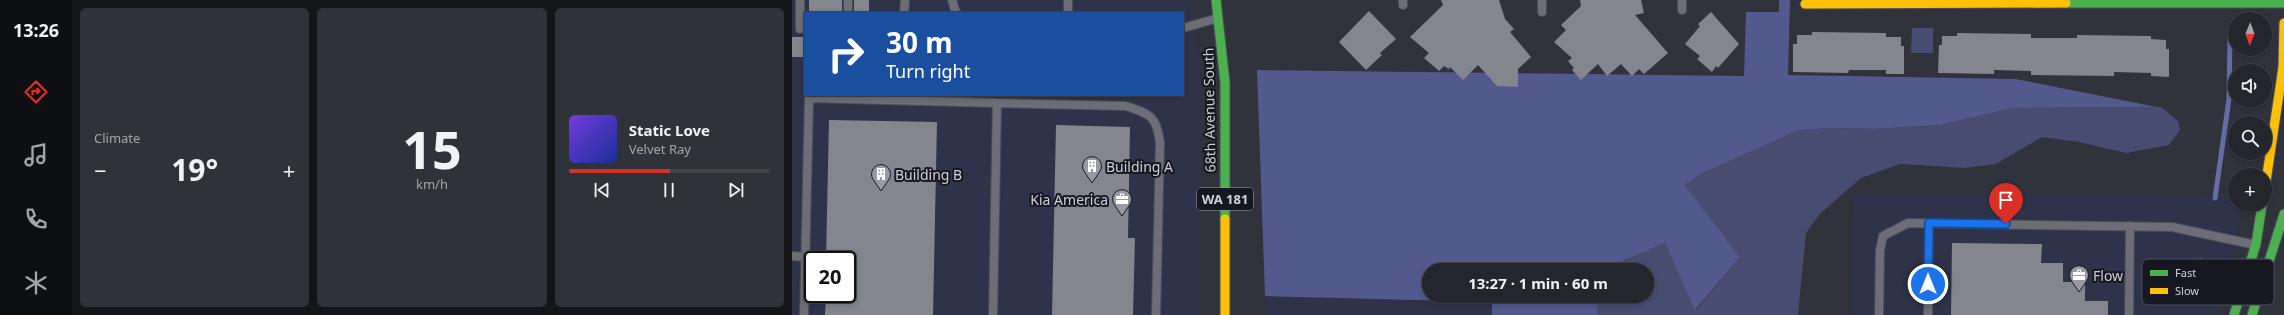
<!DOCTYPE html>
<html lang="en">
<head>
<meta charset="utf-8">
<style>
  :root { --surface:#24262d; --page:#303239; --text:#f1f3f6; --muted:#a3a5aa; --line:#414349; --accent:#d93025 }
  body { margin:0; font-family:"Noto Sans",sans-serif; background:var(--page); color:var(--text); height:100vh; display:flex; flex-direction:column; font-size:15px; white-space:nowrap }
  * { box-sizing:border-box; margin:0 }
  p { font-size:13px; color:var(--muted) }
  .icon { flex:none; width:22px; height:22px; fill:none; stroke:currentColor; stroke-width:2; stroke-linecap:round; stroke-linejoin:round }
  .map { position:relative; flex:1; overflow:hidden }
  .panel { display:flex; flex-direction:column; gap:8px; padding:8px; background:#141519; width:720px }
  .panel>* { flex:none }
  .banner { position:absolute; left:12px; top:12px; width:380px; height:84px; border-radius:0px; box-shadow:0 2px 6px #0003,0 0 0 1px var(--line); background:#1a4fa0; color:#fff; overflow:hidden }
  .needle { width:26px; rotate:181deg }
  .buttons { position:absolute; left:1436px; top:12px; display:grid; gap:8px }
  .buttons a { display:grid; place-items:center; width:44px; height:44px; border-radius:50%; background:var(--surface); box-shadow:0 2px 6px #0003,0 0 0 1px var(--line); font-size:20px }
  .speed { position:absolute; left:12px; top:251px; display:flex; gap:8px; font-size:20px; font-weight:700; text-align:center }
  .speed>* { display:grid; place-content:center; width:52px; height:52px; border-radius:50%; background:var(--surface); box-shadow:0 2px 6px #0003,0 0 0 1px var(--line); line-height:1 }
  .speed .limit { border:2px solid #111; border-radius:6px; background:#fff; color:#111 }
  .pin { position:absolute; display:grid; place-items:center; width:34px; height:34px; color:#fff; margin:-41px -17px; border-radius:50% 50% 50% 0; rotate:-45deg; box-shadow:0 0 4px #0007 }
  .pin .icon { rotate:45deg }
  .me { position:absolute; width:44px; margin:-22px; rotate:0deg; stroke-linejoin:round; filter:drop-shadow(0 0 3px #0008) }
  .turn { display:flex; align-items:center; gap:14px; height:84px; padding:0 16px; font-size:18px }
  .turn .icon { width:52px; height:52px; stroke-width:2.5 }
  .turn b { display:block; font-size:28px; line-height:34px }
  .big { font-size:30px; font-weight:700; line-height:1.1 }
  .panel .tile { flex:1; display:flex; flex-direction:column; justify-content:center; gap:6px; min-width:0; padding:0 14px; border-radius:6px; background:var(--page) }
  .panel .dial { align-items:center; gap:0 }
  .dial b { font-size:52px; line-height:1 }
  .song { display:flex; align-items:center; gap:12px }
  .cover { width:48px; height:48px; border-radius:6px; background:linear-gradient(135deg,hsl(260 70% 55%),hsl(230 70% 35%)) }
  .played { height:4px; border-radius:2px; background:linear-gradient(90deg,var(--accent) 50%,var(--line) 50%) }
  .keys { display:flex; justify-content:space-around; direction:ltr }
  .heat { display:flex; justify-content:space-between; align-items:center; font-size:22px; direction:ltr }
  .panel .tiles { flex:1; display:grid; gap:8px; grid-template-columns:repeat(3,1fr) }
  .trip { position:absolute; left:630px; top:263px; width:232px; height:40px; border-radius:20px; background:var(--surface); box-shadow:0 2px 6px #0003,0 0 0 1px var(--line); font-weight:700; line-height:40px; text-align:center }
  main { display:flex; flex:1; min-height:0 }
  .menu { display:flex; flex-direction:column; width:72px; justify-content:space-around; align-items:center; background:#0e0f12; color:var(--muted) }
  .menu .icon { width:28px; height:28px }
  .menu .on { color:var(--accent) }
  .menu b { font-size:18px; color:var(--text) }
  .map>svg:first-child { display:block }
  .built { fill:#2f334a; fill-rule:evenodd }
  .green { fill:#474d70 }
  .forest { fill:#52598d }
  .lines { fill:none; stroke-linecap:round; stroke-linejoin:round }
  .stream { stroke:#656da5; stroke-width:5 }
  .building { fill:#84868f }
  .lane-casing { stroke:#4d4f58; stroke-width:10 }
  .fast-casing { stroke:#4d4f58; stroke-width:11 }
  .slow-casing { stroke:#4d4f58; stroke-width:11 }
  .lane { stroke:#6c6d77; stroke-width:8 }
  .fast { stroke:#4caf50; stroke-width:9 }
  .slow { stroke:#ffc107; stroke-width:9 }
  .route-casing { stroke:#114b97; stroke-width:10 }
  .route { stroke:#1a73e8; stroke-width:7 }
  .labels { text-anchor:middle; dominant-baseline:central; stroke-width:4; stroke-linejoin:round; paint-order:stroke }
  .shield { fill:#161720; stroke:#9799a4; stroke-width:1 }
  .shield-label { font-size:13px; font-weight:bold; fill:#ced1dd }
  .street-label { font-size:14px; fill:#ced1dd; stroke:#161720 }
  .poi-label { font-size:14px; fill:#ced1dd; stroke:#161720; text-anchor:start }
  .key { fill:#161720; stroke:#4d4f59; stroke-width:1 }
  .key-label { font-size:11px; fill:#ced1dd }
</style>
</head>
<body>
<main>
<nav class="menu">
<b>13:26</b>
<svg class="icon on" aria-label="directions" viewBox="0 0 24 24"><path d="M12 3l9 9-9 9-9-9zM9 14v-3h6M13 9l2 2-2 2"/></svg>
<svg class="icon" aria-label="music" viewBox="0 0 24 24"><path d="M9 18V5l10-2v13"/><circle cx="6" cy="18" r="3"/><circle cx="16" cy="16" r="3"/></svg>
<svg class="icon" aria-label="phone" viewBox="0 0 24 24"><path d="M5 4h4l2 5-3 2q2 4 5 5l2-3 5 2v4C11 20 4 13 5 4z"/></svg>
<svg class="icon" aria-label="climate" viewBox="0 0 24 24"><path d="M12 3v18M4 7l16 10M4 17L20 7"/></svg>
</nav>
<section class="panel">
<div class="tiles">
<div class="tile"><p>Climate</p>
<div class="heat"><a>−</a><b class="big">19°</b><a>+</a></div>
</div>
<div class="tile dial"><b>15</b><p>km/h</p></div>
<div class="tile">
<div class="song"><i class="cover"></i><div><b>Static Love</b><p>Velvet Ray</p></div></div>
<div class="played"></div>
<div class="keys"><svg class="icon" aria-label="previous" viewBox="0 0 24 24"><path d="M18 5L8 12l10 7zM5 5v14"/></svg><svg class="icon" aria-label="pause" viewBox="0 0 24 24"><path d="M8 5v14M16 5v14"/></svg><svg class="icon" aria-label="next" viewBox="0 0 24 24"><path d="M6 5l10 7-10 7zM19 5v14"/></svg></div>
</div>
</div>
</section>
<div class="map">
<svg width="1492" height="315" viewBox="0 0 1492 315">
  <rect width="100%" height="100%" fill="#30323c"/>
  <path class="built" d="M0 0H398L409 73 408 315H0ZM13 13H391V95H13ZM21 260H55V294H21Z
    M1061 193 1443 195V205H1451L1426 315H1060Z
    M473 296 701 302 700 315H473Z"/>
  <path class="green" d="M1120 28H1141V53H1119Z
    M1369 107 1386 121 1388 130 1377 145 1334 153 1287 142 1250 137 1204 164 1173 168 1108 164 1069 178 1028 214 1014 233 1006 315H805L806 296H855V270H809L873 243 904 310 948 257 893 185 911 173 1007 130 1040 128 1083 129 1149 125 1220 108Z"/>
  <path class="forest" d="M987 0H998L996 75 1224 79 1365 107 1220 108 1149 125 1083 129 1041 128 1007 130 911 173 893 185 948 257 903 310 873 243 809 270H637V296H806L805 315H700V302L473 296 465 70 952 76 954 12H987Z"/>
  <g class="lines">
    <path class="stream" d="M1423 198 1437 99 1438 36
      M1400 298 1409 261"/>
  </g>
  <path class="building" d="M17 0H50V13H17Z
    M62 0H77V13H62Z
    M649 0H707L713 19 722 29 718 32 739 57 726 69V87L705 86 686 65 671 80 658 67 657 69 652 66 647 71 632 58 637 53 618 37 651 5Z
    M788 0H849L852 13 843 15 876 53 852 74 847 69 840 76 829 64 815 76 806 64 789 80 780 70 782 68 776 61 780 58 762 42 774 30 769 25 789 6Z
    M577 11 604 39 588 53 590 55 574 70 547 42Z
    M919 12 947 44 926 68 924 66 920 72 905 59 908 56 893 44 908 26 906 24Z
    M1020 32 1094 33V37H1109V46H1112V74H1094V70H1057L1056 73 1001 72V44H1005V35H1020Z
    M1165 33 1239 34V38H1285V35L1359 36V39L1374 40V49H1377V77L1359 76V73L1322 72V76L1239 75V71L1202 70V74L1146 73 1147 45H1150V36H1165Z
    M0 37H13V57H0Z
    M37 120 145 122 141 315H33L34 294H55V260H34Z
    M264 125 338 127 336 238H343L341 315H260Z
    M1160 243 1250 244 1249 263H1271V282H1293V301H1316V315H1159Z"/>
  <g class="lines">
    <g class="lane-casing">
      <path id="lane" d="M160 0 164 13
        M611 5V0
        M890 10V0
        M750 12V0
        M56 13V0
        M112 13 113 0
        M276 13V0
        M391 28 426 18
        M8 29V0
        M0 256 13 257
        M12 315 17 98 205 103
        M201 315 205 103 334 106C359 114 365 117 368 143L364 315
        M1087 315 1088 250 1091 236 1116 223 1380 227 1464 245
        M1136 315 1137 223
        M1337 315 1338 226"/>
    </g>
    <g class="fast-casing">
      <path id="fast" d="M424 0 433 82V219
        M1274 3H1492
        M1442 315 1464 244 1470 205
        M1460 315 1492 214"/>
    </g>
    <g class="slow-casing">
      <path id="slow" d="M1013 4 1274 3
        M1473 188 1491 67 1492 23
        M433 219V315"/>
    </g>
    <use href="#lane" class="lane"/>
    <use href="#fast" class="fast"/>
    <use href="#slow" class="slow"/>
  </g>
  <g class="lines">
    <g class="route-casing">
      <path id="route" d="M1136 284 1137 223 1214 224"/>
    </g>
    <use href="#route" class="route"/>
  </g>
  <defs>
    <g id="building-pin" transform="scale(1)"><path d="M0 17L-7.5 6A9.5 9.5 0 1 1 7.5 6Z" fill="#9799a5" stroke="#161720"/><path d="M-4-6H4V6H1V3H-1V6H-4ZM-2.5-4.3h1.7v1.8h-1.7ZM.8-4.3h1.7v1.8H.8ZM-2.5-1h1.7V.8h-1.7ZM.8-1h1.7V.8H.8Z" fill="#fff"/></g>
    <g id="office-pin" transform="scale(1)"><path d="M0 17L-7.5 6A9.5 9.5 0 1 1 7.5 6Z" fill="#9799a5" stroke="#161720"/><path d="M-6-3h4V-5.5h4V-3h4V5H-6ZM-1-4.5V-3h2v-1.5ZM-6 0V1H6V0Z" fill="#fff"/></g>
  </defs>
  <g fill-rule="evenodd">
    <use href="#building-pin" x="300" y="166"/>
    <use href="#building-pin" x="89" y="174"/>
    <use href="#office-pin" x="330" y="199"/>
    <use href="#office-pin" x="1287" y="275"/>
  </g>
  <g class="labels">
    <rect class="shield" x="405" y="188" width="56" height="22" rx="3"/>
    <g class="shield-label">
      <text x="433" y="199">WA 181</text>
    </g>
    <g class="street-label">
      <text transform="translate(417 110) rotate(-91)">68th Avenue South</text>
    </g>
    <g class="poi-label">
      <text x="314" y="166">Building A</text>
      <text x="103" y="174">Building B</text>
      <text x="316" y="199" text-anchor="end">Kia America</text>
      <text x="1301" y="275">Flow</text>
    </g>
  </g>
  <rect x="1350" y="259" width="132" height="46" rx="6" class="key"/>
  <rect x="1358" y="270" width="18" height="6" fill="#4caf50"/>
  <rect x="1358" y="288" width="18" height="6" fill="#ffc107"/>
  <g class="key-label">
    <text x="1383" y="277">Fast</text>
    <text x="1383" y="295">Slow</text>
  </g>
</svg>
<div class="buttons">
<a><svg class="needle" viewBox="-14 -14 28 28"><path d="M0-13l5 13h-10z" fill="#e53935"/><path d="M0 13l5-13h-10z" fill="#a3a5aa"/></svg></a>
<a><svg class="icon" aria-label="sound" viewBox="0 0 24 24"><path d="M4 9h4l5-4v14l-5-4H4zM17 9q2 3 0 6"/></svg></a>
<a><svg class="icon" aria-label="search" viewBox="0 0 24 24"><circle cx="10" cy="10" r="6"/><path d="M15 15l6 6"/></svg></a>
<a>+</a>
</div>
<div class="speed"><div class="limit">20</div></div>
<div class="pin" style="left:1214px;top:224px;background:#d93025"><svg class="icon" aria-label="arrive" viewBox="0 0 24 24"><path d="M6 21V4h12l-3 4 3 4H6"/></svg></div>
<svg class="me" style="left:1136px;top:284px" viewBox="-20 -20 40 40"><circle r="17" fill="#1a73e8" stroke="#fff" stroke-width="3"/><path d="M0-11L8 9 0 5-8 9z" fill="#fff"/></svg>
<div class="trip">13:27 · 1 min · 60 m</div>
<div class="banner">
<div class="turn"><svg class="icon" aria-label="right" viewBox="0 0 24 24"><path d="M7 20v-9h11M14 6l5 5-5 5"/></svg><div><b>30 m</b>Turn right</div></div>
</div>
</div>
</main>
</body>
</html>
